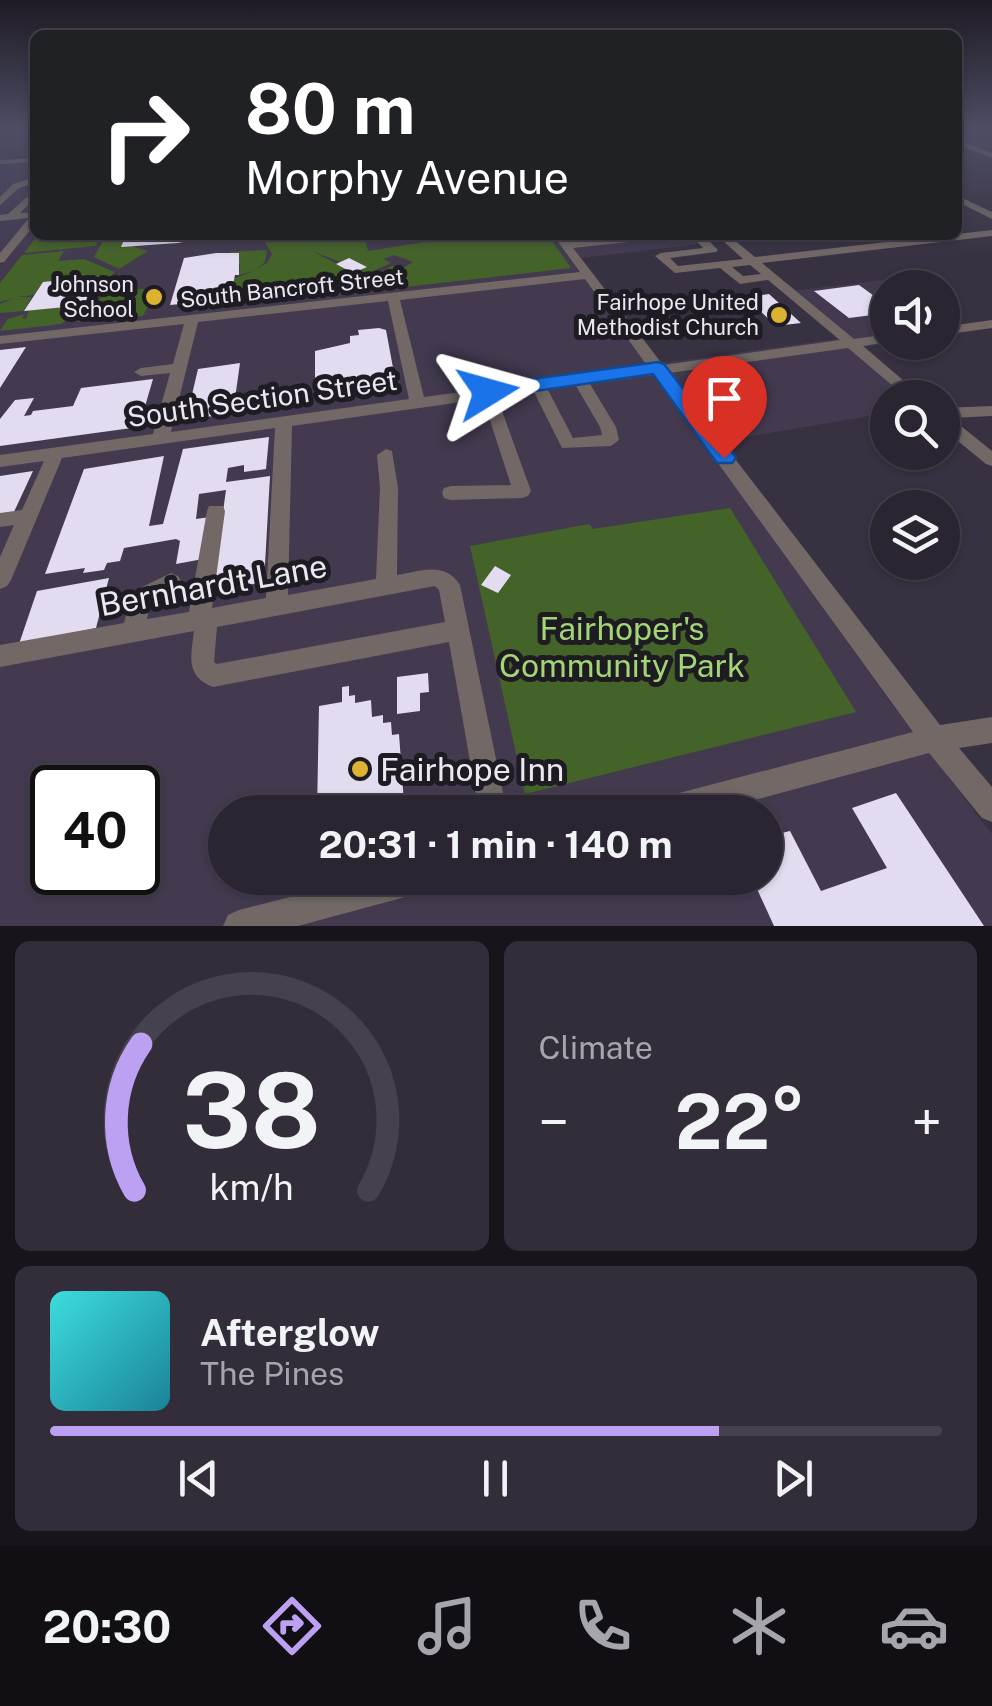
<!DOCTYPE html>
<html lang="en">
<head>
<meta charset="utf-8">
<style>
  :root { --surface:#2a2531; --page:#322d39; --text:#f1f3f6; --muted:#a5a5ab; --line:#46424d; --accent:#bca0f2 }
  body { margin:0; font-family:"Public Sans",sans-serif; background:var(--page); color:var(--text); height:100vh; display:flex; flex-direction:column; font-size:38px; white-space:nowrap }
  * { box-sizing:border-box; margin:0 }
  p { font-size:32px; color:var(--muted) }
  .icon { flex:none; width:55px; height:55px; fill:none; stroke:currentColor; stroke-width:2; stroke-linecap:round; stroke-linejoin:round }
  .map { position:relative; height:926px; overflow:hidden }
  .side { display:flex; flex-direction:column; gap:15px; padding:15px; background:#17141b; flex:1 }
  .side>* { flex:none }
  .hud { position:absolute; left:30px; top:30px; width:932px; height:210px; border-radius:15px; box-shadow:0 2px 8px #0004,0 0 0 2px var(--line); background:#202124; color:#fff; overflow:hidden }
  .tools { position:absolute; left:870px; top:270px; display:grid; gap:20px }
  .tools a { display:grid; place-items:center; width:90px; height:90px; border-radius:50%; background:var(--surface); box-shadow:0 2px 8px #0004,0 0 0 2px var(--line); font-size:50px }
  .speed { position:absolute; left:30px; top:765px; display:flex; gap:20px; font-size:50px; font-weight:700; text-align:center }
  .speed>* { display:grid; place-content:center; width:130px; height:130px; border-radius:50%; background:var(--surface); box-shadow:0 2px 8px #0004,0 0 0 2px var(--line); line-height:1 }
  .speed .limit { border:5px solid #111; border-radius:15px; background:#fff; color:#111 }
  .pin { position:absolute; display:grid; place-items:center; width:85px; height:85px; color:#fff; margin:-102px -42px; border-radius:50% 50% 50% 0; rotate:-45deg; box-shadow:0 0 10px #0007 }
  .pin .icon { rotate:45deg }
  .me { position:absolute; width:110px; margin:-55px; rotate:82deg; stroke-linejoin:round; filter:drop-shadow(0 0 8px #0008) }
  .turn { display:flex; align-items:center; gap:35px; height:210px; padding:0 50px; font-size:45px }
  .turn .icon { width:130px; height:130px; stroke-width:2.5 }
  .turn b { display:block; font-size:70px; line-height:85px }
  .big { font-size:75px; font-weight:700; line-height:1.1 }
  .side .card { flex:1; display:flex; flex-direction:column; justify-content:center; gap:15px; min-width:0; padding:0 35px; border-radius:15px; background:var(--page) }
  .side .dial { align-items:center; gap:0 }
  .dial svg { height:260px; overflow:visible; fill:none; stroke:var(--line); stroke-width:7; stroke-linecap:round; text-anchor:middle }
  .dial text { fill:var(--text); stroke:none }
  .song { display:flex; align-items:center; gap:30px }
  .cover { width:120px; height:120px; border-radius:15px; background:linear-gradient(135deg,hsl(180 70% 55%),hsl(190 70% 35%)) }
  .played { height:10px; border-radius:5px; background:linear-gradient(90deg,var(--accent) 75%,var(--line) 75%) }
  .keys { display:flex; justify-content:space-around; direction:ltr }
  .heat { display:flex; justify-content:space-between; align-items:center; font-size:55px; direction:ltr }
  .side .tiles { flex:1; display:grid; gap:15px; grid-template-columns:1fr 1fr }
  .card:last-child { grid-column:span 2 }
  .trip { position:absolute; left:208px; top:795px; width:575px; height:100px; border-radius:50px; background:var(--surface); box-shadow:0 2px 8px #0004,0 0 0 2px var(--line); font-weight:700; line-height:100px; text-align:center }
  .menu { display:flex; height:160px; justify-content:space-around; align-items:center; background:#110f14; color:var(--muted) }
  .menu .icon { width:70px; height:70px }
  .menu .active { color:var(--accent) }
  .menu b { font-size:45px; color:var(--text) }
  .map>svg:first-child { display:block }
  .built { fill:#433a50; fill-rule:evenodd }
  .green { fill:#446328 }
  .building { fill:#e3dbef }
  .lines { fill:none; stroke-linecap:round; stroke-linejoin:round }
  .minor { fill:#726866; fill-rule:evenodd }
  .route { fill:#1a73e8; stroke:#114b97; stroke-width:2.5 }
  .poi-dot { fill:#dcb233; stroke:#1e1b22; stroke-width:4 }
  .labels { text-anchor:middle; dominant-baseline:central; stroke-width:10; stroke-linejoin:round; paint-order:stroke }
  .far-poi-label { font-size:22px; fill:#ece8f2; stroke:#1e1b22; text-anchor:end }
  .far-street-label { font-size:22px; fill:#ece8f2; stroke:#1e1b22 }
  .street-label { font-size:28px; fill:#ece8f2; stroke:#1e1b22 }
  .near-street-label { font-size:32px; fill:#ece8f2; stroke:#1e1b22 }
  .near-park-label { font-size:32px; fill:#a2d576; stroke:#1e1b22 }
  .near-poi-label { font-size:32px; fill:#ece8f2; stroke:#1e1b22; text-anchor:start }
</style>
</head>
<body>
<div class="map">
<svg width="992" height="926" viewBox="0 0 992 926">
  <rect width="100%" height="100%" fill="#383141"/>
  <path class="built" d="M35 159V235H699L708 243 582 258 661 363 837 339 783 292 900 278 915 287 888 288V342L891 343 849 349 907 397 888 398 887 413 705 444 891 703 992 834V926H0V266L7 257 0 256V161ZM52 788H138V872H52ZM225 812H765V878H225Z"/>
  <path class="green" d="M38 235H102L95 246 24 253Z
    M106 235H126L135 247 148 251 119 269 94 257Z
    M261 235H364L368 251 469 235H548L571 268 370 291 363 279 395 265 403 268 413 262 394 255 383 259 391 263 360 277 357 271 365 266 349 258 340 262 312 251 356 274 366 291 205 309V304L230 299 234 279 253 271 239 275 240 265 230 252 267 250 265 262 256 269 267 263 272 254Z
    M64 251 58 261 84 259 115 272 99 288 108 289 61 324 0 331 8 319 25 314 22 318 26 319 29 310 85 305 99 276 43 282 34 295 16 297H32L24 311 0 313V304L14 298 0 302V283L22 255Z
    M144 289 159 295 155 306H148L143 316 78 322C92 295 116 289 144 289Z
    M730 508 856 712 525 794 470 546 589 524 593 529Z"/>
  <path class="building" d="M126 235H193V240L178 243 121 247Z
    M216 253H239V275H235L230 299 170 305 184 258Z
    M349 258 367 267 353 273 336 264Z
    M100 276 86 305 24 311 43 282Z
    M859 285 888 306V313L849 318 814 291Z
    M769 294 801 323 776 326 755 306 748 307 738 298Z
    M379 328 386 330 396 384 315 395V351L350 343V336L359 335 358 330Z
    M26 347 0 388V350Z
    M240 363 233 413 186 420 198 369Z
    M153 379 139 427 0 446V419L15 400 34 398 24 416 31 415 33 411 73 406 81 388Z
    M269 437 266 469 244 472V465L228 468 226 482 270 476 264 582 212 591 226 490 199 494 196 519 210 517 203 559 176 564 180 541 176 539 124 548 120 561 107 563 104 570 83 573 85 568 45 574 84 469 164 456 149 526 163 524 183 449Z
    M33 471 13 514 0 516V476Z
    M495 566 511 575 498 593 481 585Z
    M109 578 96 628 19 644 37 591Z
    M428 673 429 692 420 693V711L397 714V677Z
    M349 686V696L355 695V703L371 700 372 717 383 715V723L391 722 392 735 399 734 404 803 360 812H317L319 706 342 702V687Z
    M896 793 984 926H774L752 878H765V837L790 831 821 891 887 868 852 808Z"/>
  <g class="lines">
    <path class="minor" d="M958 140 992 153V158L958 145Z
      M35 158V162L0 164V160Z
      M35 177V183L19 188 0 205V197L13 184Z
      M35 190V198L20 213 35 212V224L4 262 0 263V253L29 218 0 221V215L8 214Z
      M958 196 992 212V219L958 202Z
      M992 230V236L762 263 854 339 888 334V342L863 346 924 398H907L848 348 669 373 940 725 992 717V743L959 748 992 787V822L982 818 929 753 710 812H646L650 802 660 798 913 732 654 375 590 384 616 427 619 440 611 446 562 448 534 392 497 397 531 491 528 496 522 498 451 500 444 498 442 493 444 488 451 486 511 485 483 399 292 426 288 595 376 579 380 488 377 455 386 449 392 451 398 488 397 575C421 571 445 561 460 585L507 812H479L449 642 213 687C185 676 191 656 194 631L0 667V645L124 623 132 592 171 573 178 576 182 582 178 588 150 604 147 619 189 612 207 511 209 506H223L225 511 212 608 266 598 275 428 62 458 11 580 7 586 0 589V557L14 525 0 527V513L22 510 44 461 0 467V455L153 434 170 373 141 376 134 372 141 368 173 364 184 324 0 344V336L580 272 553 235H563L568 241 633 235H670L665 238 573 248 663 365 840 340 768 280 740 284 720 268 675 273 655 256 661 253 703 248 695 239 696 237 728 235 755 257ZM722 240 743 259 678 266 670 258 716 252 718 250 709 241ZM750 265 761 274 743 276 732 267ZM585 279 648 367 424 397 400 300ZM388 301 409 399 171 432 198 322ZM576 386 600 427 602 435 573 438 548 390ZM435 586 439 590 445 622 217 664 214 662 217 627Z
      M992 320V328L942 335V327Z
      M992 406V416L951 418 992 451V466L986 464 942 428V408Z
      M364 878H435L431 889 420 893 298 926H223L228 915 239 910Z"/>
  </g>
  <linearGradient id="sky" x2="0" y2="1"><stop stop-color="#1f1b24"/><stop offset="0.5" stop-color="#4d4e65"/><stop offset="1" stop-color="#4d4e65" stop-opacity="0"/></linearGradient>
  <rect width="992" height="259" fill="url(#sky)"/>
  <path class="route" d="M658 362 664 364 732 452 736 458 732 463H717L653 374 488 398 478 392 488 385Z"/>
  <g class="poi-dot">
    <circle cx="154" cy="297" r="10"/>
    <circle cx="779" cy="315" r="10"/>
    <circle cx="360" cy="769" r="10"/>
  </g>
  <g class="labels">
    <g class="far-poi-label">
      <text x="134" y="284">Johnson<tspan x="134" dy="25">School</tspan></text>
      <text x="759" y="302">Fairhope United<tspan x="759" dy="25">Methodist Church</tspan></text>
    </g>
    <g class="far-street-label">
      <text transform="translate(292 288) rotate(-6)">South Bancroft Street</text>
    </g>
    <g class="street-label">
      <text transform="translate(262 398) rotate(-8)">South Section Street</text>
    </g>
    <g class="near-street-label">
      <text transform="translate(213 585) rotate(-10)">Bernhardt Lane</text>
    </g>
    <g class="near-park-label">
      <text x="622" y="628">Fairhoper's<tspan x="622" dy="37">Community Park</tspan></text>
    </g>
    <g class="near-poi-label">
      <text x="380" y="769">Fairhope Inn</text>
    </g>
  </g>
</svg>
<div class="tools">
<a><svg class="icon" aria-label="sound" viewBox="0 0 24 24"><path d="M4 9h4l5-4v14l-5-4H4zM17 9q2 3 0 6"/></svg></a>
<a><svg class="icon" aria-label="search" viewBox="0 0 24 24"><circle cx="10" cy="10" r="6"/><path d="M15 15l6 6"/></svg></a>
<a><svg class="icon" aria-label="layers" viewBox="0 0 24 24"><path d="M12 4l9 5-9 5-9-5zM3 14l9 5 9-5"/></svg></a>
</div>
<div class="speed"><div class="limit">40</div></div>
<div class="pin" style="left:724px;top:458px;background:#d93025"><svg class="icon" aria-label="arrive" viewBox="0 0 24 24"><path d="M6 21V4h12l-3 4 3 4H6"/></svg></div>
<svg class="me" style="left:488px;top:392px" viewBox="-20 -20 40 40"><path d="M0-17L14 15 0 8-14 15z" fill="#1a73e8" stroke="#fff" stroke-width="4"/></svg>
<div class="trip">20:31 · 1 min · 140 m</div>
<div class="hud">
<div class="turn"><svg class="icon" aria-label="right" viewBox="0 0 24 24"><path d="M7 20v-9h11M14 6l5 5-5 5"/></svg><div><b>80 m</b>Morphy Avenue</div></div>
</div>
</div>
<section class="side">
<div class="tiles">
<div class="card dial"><svg viewBox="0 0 100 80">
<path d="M14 69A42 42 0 1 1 86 69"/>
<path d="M14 69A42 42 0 0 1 16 24" stroke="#bca0f2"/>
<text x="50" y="56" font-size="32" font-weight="700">38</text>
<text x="50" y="72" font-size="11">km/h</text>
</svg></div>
<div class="card"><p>Climate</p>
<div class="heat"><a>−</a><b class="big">22°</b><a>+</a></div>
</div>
<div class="card">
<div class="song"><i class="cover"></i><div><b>Afterglow</b><p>The Pines</p></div></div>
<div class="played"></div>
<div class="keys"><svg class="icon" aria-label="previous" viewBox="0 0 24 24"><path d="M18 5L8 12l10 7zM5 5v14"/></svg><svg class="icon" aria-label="pause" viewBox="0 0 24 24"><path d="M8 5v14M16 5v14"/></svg><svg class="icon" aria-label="next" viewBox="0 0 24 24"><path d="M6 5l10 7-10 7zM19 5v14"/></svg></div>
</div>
</div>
</section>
<nav class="menu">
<b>20:30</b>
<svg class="icon active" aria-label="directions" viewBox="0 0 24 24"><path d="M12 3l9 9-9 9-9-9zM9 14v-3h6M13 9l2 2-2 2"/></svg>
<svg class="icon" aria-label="music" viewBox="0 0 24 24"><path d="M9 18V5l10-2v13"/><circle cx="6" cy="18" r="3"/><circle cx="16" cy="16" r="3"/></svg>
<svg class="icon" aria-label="phone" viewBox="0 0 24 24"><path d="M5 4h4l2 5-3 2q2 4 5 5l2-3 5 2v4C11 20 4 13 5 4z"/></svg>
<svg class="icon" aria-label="climate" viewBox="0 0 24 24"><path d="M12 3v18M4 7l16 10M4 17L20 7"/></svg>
<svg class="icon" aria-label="car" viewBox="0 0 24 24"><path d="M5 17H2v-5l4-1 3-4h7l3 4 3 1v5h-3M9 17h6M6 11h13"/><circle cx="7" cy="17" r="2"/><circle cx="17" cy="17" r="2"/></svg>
</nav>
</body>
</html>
